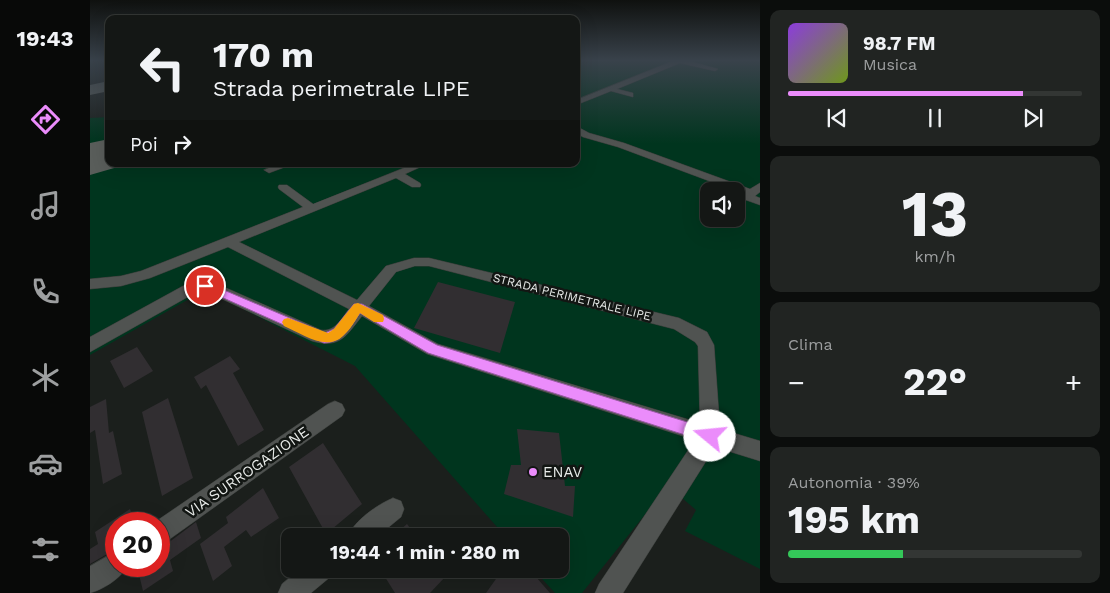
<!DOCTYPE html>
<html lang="it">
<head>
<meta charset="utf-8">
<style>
  :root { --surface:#141715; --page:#212422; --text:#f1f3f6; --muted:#9d9fa0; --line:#333634; --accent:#eb8cfb }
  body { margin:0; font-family:"Work Sans",sans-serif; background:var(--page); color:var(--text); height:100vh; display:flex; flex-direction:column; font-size:19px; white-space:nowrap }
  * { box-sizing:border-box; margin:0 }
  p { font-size:16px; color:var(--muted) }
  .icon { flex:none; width:28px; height:28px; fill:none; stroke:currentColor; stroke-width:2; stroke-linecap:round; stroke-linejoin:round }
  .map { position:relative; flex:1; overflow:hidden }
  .side { display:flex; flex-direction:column; gap:10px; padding:10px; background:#0b0d0c; width:350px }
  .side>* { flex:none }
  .top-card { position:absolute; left:15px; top:15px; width:475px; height:152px; border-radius:10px; box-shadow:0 5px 20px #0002,0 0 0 1px var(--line); background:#141715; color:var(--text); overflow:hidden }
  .tools { position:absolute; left:610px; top:182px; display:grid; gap:10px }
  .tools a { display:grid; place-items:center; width:45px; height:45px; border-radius:10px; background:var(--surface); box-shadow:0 5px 20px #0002,0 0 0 1px var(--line); font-size:25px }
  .speed { position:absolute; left:15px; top:512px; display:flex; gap:10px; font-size:25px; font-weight:700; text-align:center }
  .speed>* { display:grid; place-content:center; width:65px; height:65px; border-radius:50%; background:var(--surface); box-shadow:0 5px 20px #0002,0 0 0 1px var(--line); line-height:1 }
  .speed .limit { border:8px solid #d22; background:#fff; color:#111 }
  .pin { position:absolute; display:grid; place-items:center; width:42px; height:42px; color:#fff; margin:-21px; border:2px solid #fff; border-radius:50%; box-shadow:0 1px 5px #0007 }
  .me { position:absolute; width:55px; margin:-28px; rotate:287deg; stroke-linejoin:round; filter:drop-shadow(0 0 4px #0008) }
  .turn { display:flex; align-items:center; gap:18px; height:105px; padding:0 25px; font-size:22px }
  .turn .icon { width:65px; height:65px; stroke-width:2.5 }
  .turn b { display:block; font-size:35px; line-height:42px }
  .then { display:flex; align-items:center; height:48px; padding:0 25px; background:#0003; gap:10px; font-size:19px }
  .big { font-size:38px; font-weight:700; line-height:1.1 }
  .side .card { flex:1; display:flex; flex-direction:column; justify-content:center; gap:8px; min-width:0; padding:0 18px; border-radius:10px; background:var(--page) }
  .side .dial { align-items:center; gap:0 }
  .dial b { font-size:65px; line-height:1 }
  .song { display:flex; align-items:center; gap:15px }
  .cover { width:60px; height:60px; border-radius:8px; background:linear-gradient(135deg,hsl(270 70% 55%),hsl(80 70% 35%)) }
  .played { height:5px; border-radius:2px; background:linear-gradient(90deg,var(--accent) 80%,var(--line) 80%) }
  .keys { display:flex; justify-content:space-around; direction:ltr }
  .heat { display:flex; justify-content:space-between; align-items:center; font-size:28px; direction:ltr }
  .charge { height:8px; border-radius:4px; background:linear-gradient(90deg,#34c759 39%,var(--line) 0) }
  .trip { position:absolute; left:191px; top:528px; width:288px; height:50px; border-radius:10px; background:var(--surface); box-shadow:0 5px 20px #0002,0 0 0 1px var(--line); font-weight:700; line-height:50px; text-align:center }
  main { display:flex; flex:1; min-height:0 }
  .tabs { display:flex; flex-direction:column; width:90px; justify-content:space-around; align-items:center; background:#080908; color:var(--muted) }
  .tabs .icon { width:35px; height:35px }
  .tabs .active { color:var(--accent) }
  .tabs b { font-size:22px; color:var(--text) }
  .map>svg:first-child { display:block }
  .green { fill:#00351e; fill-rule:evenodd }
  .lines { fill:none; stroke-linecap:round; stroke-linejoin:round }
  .taxiway { fill:#5a5e5b; fill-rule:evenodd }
  .runway { fill:#5a5e5b; fill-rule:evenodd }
  .building { fill:#312e31 }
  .minor-casing { stroke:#383c39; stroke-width:1 }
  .minor { fill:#505351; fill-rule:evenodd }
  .route { fill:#eb8cfb; stroke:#995ba3 }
  .slow { fill:#f59e0b }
  .poi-dot { fill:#eb8cfb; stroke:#121613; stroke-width:2 }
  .labels { text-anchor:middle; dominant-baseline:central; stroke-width:5; stroke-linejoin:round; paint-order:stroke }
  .street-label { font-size:12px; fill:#e8ebe9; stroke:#121613 }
  .near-street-label { font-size:15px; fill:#e8ebe9; stroke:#121613 }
  .near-poi-label { font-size:15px; fill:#e8ebe9; stroke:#121613; text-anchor:start }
</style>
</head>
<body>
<main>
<nav class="tabs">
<b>19:43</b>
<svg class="icon active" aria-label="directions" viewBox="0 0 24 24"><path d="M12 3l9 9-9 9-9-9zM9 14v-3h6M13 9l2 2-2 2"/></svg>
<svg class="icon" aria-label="music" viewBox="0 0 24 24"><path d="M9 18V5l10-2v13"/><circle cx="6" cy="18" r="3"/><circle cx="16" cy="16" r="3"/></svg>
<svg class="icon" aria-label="phone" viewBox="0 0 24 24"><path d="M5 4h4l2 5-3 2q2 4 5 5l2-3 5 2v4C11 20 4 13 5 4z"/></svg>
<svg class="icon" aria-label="climate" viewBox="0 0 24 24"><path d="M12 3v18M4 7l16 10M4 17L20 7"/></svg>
<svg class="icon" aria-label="car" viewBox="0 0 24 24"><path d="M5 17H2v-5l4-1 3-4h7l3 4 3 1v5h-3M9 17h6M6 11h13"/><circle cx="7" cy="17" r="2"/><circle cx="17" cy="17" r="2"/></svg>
<svg class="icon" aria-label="filters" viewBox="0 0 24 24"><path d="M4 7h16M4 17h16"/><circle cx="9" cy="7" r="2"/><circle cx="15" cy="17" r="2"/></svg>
</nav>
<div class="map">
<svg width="670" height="593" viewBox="0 0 670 593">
  <rect width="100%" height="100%" fill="#1b1f1c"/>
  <path class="green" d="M486 61H670V569L595 531 606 510 578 486 492 593H465L443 569H470V536H415L265 366 115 290 0 355V174L37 164H486ZM619 191H646V219H619Z
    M19 117V140L0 145V118Z"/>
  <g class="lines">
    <path class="taxiway" d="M19 81V91L0 95V85Z"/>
    <path class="runway" d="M19 139V164H38L0 175V143Z"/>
  </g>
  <path class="building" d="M348 282 425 302 410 353 324 328Z
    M47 347 63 371 34 388 20 361Z
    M140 356 150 369 143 373 174 430 148 446 116 385 111 389 104 377Z
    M78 398 103 478 72 496 52 412Z
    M16 399 19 433 23 431 32 474 13 484 5 430 0 433V407Z
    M427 429 469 433 475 486H485L483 517 414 494 421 465H431Z
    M233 443 272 504 236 534 199 467Z
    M173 488 189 518 161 537 156 530 134 547 142 566 123 581 110 544 138 523 136 517Z
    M40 509 45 524H26L24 550 0 564V549L8 544 5 532Z
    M106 522 111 538 80 560 83 571 53 591 47 566H69V547L78 543Z
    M317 524 326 536H303Z
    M290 569H350L356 576 340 593H305Z
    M413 569H439L460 593H396Z"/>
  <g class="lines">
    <g class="minor-casing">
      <path id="minor" d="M583 61H599L628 69 625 71 590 63 527 89 543 93V97L521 91 486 105V100Z
        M486 126 499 133 534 143 660 189 670 183V192L665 196 670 198V205L653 199 651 197 654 194 528 147 493 137 486 133Z
        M188 164H203L179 173 174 170Z
        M324 164H337L315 174 330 183 331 185 330 187H322L306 178 149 242 267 300 296 266 324 258H339L589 318 617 332 624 345 630 429 670 441V461L625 447 533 593H505L509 584 605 440 337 354 272 316C256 336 250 349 222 341L117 292 111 291 103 294 0 352V337L93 286 110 281 125 283 231 330C245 332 251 319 259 309L138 247 60 278 31 286 0 289V279L31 276 51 271 213 207 189 189 188 187 189 185H197L223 204ZM325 266H339L584 329 605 342 608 346 610 423 348 344 279 306 306 272Z
        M245 401 252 404 255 410 252 416 77 541 69 545V524H62L238 404Z
        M303 498 311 501 314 509 311 517 288 536H258C264 521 288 504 303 498Z
        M26 551V566H37C32 578 12 590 0 593V566Z
        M210 569H243L239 578 221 593H188L192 584Z"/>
    </g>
    <use href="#minor" class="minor"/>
  </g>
  <linearGradient id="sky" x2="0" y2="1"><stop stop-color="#0f110f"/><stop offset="0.42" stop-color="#39424b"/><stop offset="1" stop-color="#39424b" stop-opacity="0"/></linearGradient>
  <rect width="670" height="144" fill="url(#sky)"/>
  <path class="route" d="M115 282 235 333 244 329 264 304H272L347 345 620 429 626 431 628 436 626 441 620 443 338 353 270 313C260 327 253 342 234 343L111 288 110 286Z"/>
  <path class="slow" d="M268 303 293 315 294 319 293 322H284L270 313C265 321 260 330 253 336 236 352 211 333 194 326L192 322 194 319 198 318 238 333 244 329 264 304Z"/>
  <circle class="poi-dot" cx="443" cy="472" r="5"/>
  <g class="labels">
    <g class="street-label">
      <text transform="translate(482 297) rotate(14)">STRADA PERIMETRALE LIPE</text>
    </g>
    <g class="near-street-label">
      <text transform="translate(157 472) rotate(-35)">VIA SURROGAZIONE</text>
    </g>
    <g class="near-poi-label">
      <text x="453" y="472">ENAV</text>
    </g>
  </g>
</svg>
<div class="tools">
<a><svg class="icon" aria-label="sound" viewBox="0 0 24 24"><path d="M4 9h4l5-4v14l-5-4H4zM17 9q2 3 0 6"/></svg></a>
</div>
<div class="speed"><div class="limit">20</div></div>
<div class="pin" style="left:115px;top:286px;background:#d93025"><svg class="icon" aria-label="arrive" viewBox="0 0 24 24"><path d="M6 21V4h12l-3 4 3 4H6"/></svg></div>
<svg class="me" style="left:620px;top:436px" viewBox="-20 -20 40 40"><circle r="19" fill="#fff"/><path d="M0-13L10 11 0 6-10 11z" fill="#eb8cfb"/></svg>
<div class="trip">19:44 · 1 min · 280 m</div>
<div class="top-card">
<div class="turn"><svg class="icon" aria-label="left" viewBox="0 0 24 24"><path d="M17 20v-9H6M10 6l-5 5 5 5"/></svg><div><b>170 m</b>Strada perimetrale LIPE</div></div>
<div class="then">Poi<svg class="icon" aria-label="right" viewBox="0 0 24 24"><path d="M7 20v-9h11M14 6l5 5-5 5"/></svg></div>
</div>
</div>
<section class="side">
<div class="card">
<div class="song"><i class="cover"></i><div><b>98.7 FM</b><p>Musica</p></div></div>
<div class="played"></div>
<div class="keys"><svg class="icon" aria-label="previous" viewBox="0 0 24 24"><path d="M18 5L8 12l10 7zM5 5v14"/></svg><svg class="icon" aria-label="pause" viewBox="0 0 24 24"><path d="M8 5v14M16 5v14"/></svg><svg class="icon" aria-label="next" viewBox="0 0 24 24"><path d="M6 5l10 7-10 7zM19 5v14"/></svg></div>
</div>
<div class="card dial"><b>13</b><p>km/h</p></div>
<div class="card"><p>Clima</p>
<div class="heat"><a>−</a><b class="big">22°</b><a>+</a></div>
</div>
<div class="card"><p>Autonomia · 39%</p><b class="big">195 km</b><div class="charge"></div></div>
</section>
</main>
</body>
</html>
